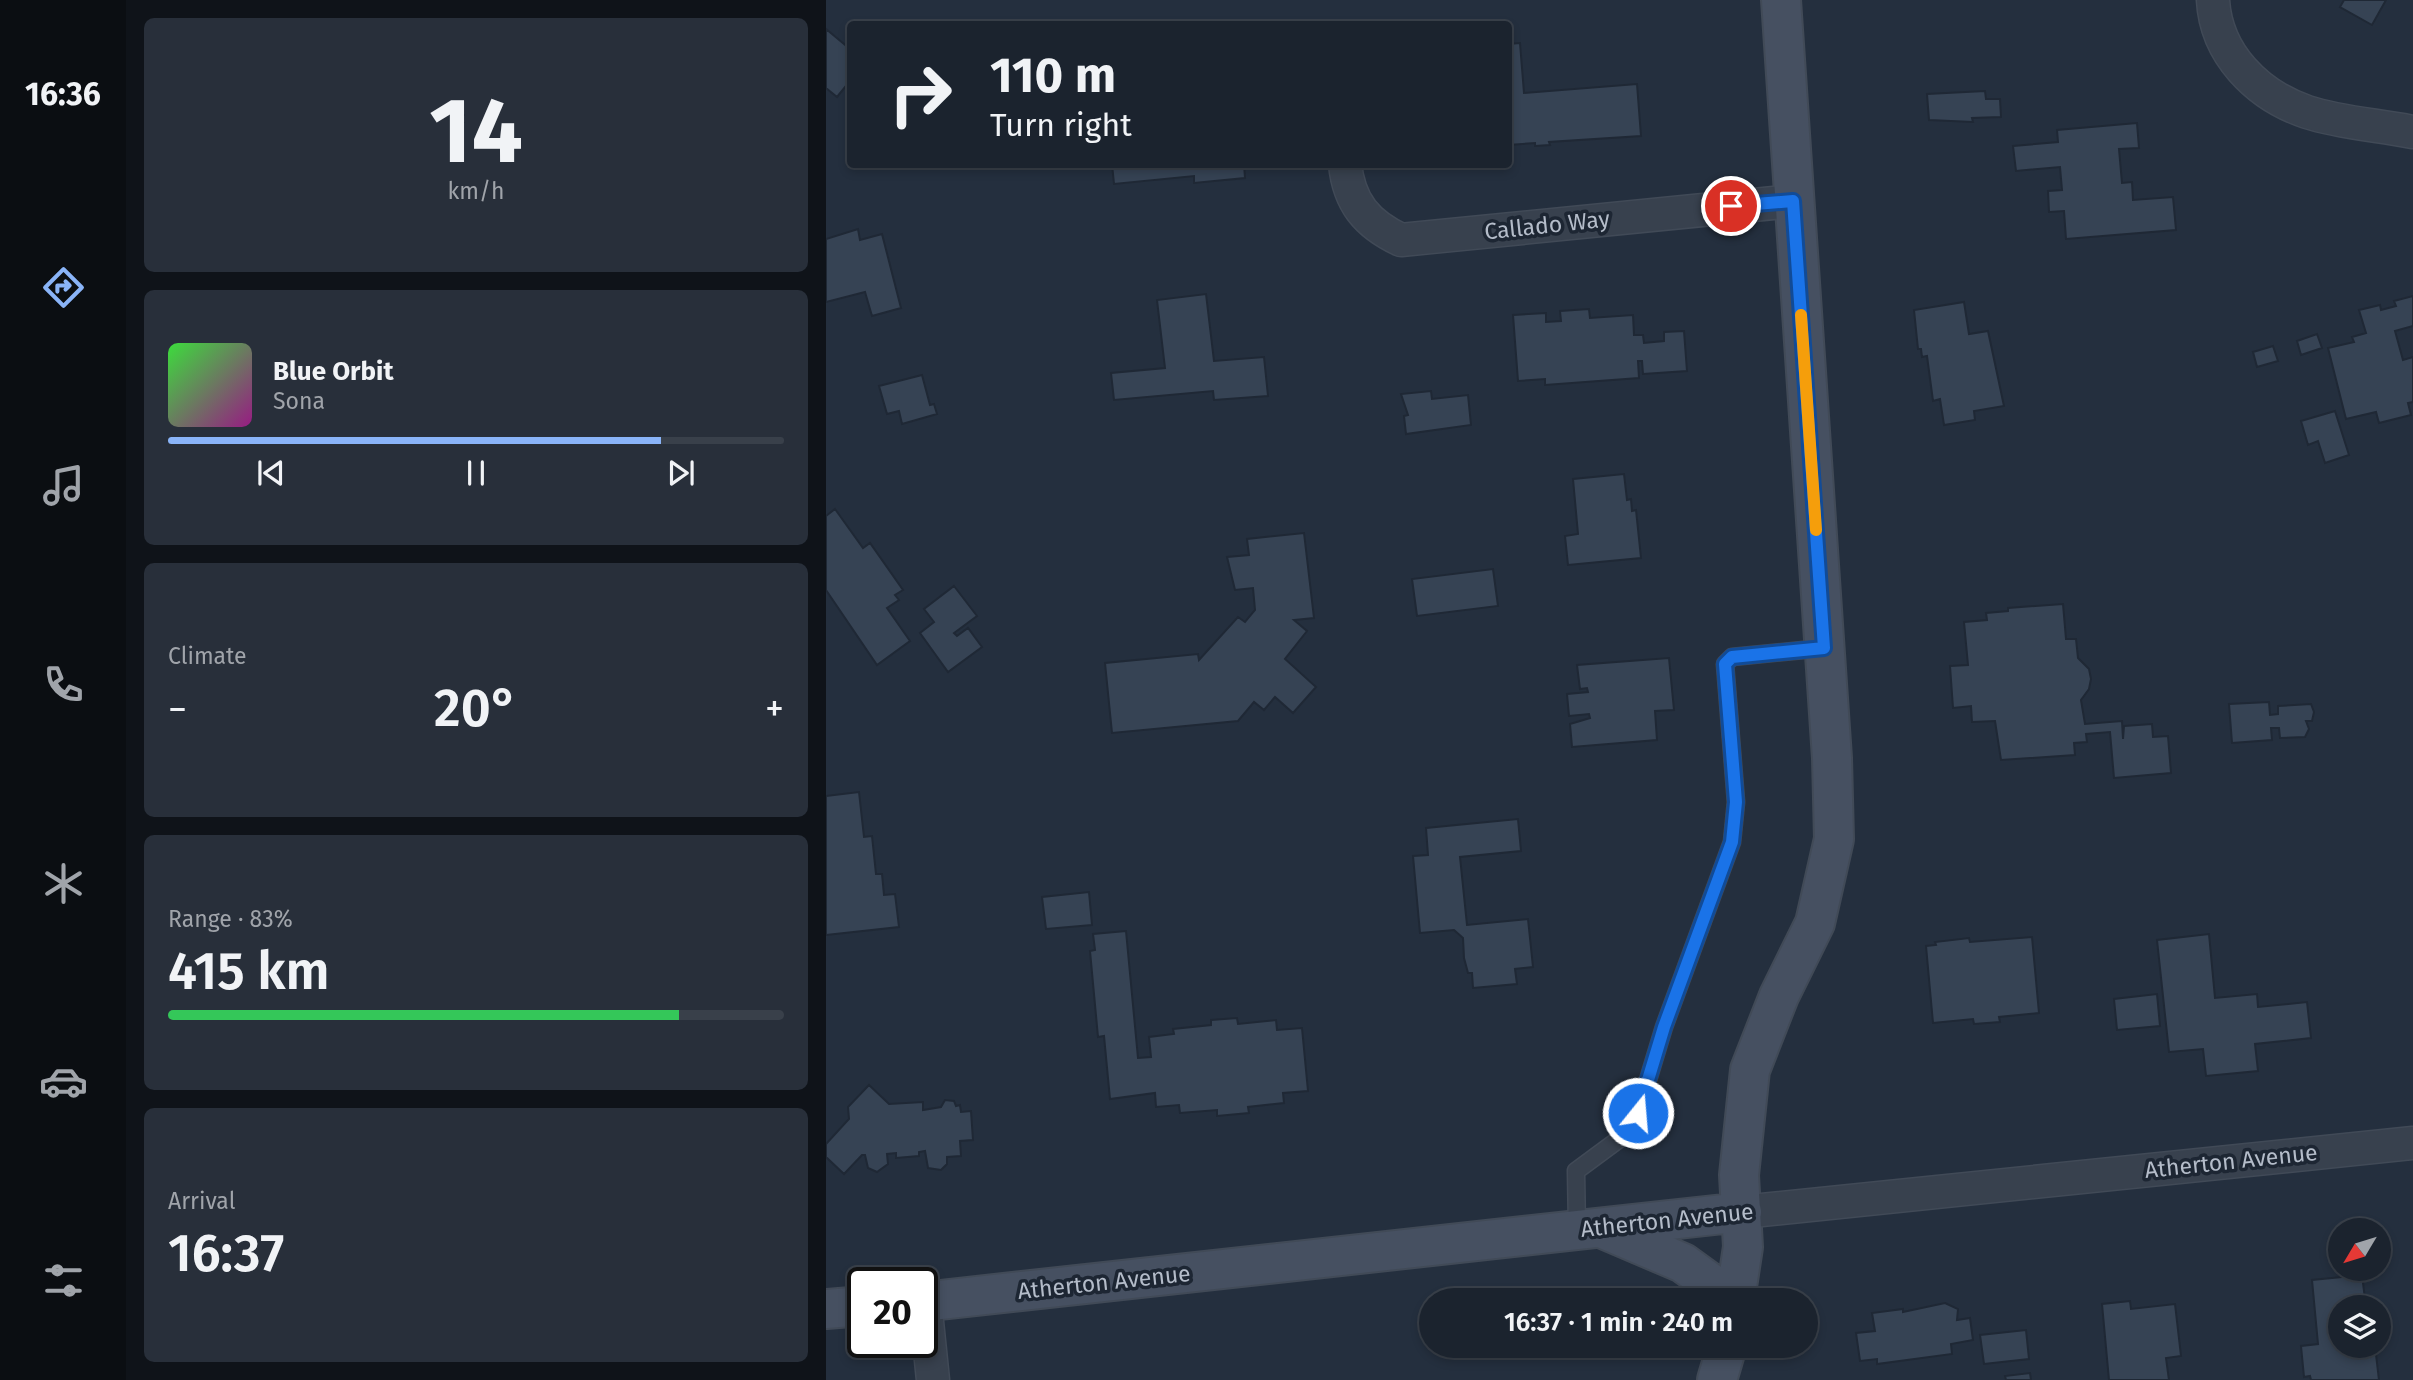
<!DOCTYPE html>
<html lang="en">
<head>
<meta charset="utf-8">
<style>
  :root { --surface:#1b232e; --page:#282f3a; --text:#f1f3f6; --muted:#a0a4aa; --line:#39404a; --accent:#8ab4f8 }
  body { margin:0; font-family:"Fira Sans",sans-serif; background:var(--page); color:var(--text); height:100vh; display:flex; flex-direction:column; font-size:26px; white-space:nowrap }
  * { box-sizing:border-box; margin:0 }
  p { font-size:23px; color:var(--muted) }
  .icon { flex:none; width:38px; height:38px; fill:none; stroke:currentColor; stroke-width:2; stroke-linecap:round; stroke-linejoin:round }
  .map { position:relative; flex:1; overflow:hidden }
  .drawer { display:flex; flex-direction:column; gap:18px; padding:18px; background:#0f1319; width:700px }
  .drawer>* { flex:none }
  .guide { position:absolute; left:21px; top:21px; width:665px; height:147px; border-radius:7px; box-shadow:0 4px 10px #0003,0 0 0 2px var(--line); background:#1b232e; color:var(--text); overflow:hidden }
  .needle { width:46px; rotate:232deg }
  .controls { position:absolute; left:1502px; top:1218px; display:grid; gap:14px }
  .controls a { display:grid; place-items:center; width:63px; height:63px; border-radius:50%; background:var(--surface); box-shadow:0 4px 10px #0003,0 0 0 2px var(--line); font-size:35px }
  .speed { position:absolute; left:21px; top:1267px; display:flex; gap:14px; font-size:35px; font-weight:700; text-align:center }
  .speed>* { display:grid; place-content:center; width:91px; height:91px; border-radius:50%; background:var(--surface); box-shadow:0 4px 10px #0003,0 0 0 2px var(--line); line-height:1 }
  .speed .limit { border:4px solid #111; border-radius:10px; background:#fff; color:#111 }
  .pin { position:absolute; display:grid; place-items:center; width:60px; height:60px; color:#fff; margin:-30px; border:4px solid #fff; border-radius:50%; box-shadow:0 2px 7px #0007 }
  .me { position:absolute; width:77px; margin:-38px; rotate:17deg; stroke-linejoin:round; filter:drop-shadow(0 0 5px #0008) }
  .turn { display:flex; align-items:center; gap:24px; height:147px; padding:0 28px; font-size:32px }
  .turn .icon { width:91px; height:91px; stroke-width:2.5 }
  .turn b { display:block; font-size:49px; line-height:60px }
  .big { font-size:52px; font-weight:600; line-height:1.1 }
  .drawer .card { flex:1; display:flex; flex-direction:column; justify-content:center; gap:10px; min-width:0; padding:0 24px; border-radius:10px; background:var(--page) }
  .drawer .dial { align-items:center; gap:0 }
  .dial b { font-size:91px; line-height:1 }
  .song { display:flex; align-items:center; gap:21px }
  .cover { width:84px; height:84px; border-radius:10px; background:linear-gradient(135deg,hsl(120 70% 55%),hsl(310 70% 35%)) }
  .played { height:7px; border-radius:4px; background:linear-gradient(90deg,var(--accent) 80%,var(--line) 80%) }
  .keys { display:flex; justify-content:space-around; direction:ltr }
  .heat { display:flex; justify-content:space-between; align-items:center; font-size:38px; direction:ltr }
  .charge { height:10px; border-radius:5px; background:linear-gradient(90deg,#34c759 83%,var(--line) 0) }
  .trip { position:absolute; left:593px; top:1288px; width:399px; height:70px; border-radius:35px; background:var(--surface); box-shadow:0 4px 10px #0003,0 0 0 2px var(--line); font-weight:600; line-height:70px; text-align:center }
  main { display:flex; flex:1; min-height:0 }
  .menu { display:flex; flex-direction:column; width:126px; justify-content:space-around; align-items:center; background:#0b0e12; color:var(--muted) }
  .menu .icon { width:49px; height:49px }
  .menu .selected { color:var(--accent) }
  .menu b { font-size:32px; color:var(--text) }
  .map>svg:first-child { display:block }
  .building { fill:#364354; stroke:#1f2835; stroke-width:2 }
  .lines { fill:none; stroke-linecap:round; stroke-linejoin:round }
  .lane-casing { stroke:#414a57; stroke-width:19 }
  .street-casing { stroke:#414a57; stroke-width:35 }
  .secondary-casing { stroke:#414a57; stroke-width:42 }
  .lane { stroke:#38414e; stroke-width:16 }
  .street { stroke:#38414e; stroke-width:32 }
  .secondary { stroke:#465061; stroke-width:38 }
  .route-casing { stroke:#114b97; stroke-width:18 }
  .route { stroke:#1a73e8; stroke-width:12 }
  .slow { stroke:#f59e0b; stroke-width:12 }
  .labels { text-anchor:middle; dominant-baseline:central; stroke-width:7; stroke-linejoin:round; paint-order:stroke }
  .street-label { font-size:23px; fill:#b4bcc9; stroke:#1d2633 }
</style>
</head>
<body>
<main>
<nav class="menu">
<b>16:36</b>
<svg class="icon selected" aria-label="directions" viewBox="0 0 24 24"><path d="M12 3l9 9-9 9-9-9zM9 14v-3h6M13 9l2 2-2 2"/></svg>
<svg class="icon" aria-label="music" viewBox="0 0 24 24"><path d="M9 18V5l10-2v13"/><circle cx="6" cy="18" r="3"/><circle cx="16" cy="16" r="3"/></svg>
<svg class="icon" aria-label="phone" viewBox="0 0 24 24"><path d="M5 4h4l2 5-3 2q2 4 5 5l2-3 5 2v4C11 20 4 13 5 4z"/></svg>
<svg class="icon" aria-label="climate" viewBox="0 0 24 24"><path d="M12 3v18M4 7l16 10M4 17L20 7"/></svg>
<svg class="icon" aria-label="car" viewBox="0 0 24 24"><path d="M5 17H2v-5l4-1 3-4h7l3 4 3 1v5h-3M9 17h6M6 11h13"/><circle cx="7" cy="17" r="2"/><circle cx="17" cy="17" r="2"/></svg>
<svg class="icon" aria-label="filters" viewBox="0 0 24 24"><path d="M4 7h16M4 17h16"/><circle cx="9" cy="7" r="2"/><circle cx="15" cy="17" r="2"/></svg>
</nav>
<section class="drawer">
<div class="card dial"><b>14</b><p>km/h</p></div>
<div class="card">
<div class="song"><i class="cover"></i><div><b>Blue Orbit</b><p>Sona</p></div></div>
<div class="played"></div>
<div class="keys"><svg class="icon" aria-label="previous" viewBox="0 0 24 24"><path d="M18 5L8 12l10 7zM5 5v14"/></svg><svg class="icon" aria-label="pause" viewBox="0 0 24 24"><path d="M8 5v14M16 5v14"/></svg><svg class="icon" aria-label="next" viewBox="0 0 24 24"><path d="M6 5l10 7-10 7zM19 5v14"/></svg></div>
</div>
<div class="card"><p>Climate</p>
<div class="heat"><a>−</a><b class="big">20°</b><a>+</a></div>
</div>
<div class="card"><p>Range · 83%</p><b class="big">415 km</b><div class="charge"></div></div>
<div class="card"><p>Arrival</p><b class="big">16:37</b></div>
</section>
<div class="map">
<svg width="1587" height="1380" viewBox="0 0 1587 1380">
  <rect width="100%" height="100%" fill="#242f3e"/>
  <path class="building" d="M1518 0H1560L1546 25 1514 7Z
    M0 29 24 49V81L11 97 0 88Z
    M694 43 698 93 811 84 815 136 723 142 724 145 709 146V143L682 145V44Z
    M1159 91 1160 99H1174L1175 117 1146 118 1147 122 1103 120 1101 94Z
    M1311 123 1313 148 1293 149 1296 183 1306 182 1307 200 1347 197 1350 230 1240 239 1238 211 1223 212 1222 191 1236 190 1234 167 1190 171 1187 146 1232 142 1231 130Z
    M286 164H418L419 178 368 183V176L288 184Z
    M32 229 34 240 56 234 75 308 46 316 39 292 0 302V239Z
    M380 294 388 361 438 357 442 396 388 400 387 391 288 400 285 373 339 368 331 300Z
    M1587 296V326L1569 331 1577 360 1587 357V402L1582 403 1585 415 1553 423 1550 412 1520 419 1502 348 1528 342 1526 337 1540 333 1533 310 1554 305 1555 310 1570 306 1568 301Z
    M1138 302 1143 334 1162 331 1178 406 1148 411 1149 420 1118 425 1114 399 1107 401 1101 356 1096 357 1095 349H1092L1088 310Z
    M763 309 764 318 807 315 808 335H817L818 343 838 341V332L858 331 861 371 817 374 816 361H812L813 378 719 385V379L692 381 687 315 720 313V322L735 321 734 311Z
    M1491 334 1496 348 1475 355 1471 341Z
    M1447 346 1452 361 1431 367 1427 352Z
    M96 375 104 405 108 404 111 414 76 424 73 411 61 414 53 386Z
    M605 391 606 399 642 395 645 425 580 434 578 416 582 415 575 394Z
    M1509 411 1523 455 1499 463 1492 441 1482 445 1475 421Z
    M798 474 801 500 805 499 806 511 810 510 815 558 742 565 739 536 752 534 747 479Z
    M9 509 37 548 44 543 77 590 69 595 73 600 61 608 84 641 51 665 0 590V516Z
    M478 533 488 618 468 620 481 631 459 659 490 687 467 713 449 697 438 710 428 702 412 721 286 733 279 663 372 654 373 660 412 617 419 622 429 610 427 588 409 590 401 557 423 555 421 539Z
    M667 569 672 606 591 616 586 579Z
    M128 586 151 616 128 633 131 636 142 628 156 647 122 672 94 633 108 622 98 609Z
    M1237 604 1240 639H1250L1252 658 1263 669 1265 679 1263 689 1255 700 1259 724 1296 721 1297 739 1298 726 1326 724 1327 737 1342 736 1345 773 1288 778 1284 732 1260 734 1261 742 1248 743 1249 755 1175 760 1169 721 1146 722 1145 706 1127 708 1124 666 1142 665 1138 622 1161 620 1160 613 1182 611V608Z
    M843 658 848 710 829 711 831 740 746 747 744 724 764 718 763 714 743 716 741 694 762 692 761 688 754 689 751 665Z
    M1443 702 1444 715 1452 714V706L1485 704 1488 712 1486 721H1480L1483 729 1479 737 1454 738 1453 728H1445L1446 740 1406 743 1403 704Z
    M33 792 38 837 46 836 50 874H56L58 895 69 894 73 927 0 935V796Z
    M692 819 695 851 634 857 641 925 702 919 707 967 689 969 691 984 647 988 646 973H642L638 958 637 938 628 930 594 933 587 856 602 855 600 828Z
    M263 892 266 925 220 929 216 897Z
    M300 931 312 1058 325 1057 323 1037 348 1034 347 1029 385 1025V1020L411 1018 412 1024 450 1020 451 1030 476 1028 482 1091 457 1093 458 1103 422 1107 423 1113 391 1116V1110L354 1113 353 1105 330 1107 329 1093 284 1099 278 1036 272 1037 264 951 269 950 267 934Z
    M1383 934 1389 998 1431 994 1432 1007 1481 1002 1485 1038 1429 1044 1432 1071 1380 1076 1377 1049 1343 1052 1331 940Z
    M1206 937 1213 1013 1173 1017 1174 1022 1148 1024 1147 1019 1107 1023 1100 946 1110 945 1109 942 1143 938 1144 942Z
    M1331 994 1334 1026 1291 1030 1288 999Z
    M43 1085 63 1104 97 1102V1110L115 1107 119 1100 128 1101 130 1106 134 1105 135 1112 145 1111 147 1140 134 1141 135 1156 121 1157V1164L115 1170 102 1168 99 1151 93 1152V1156L70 1158V1153L61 1154 62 1164 51 1172 42 1168 39 1155H36L18 1174 0 1157V1144L23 1119 22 1107Z
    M1536 1275 1540 1307H1514V1346H1549L1553 1380H1485L1484 1376 1478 1377 1475 1346 1492 1344 1486 1280Z
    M1304 1301 1305 1309 1349 1304 1355 1356 1340 1358 1343 1380H1283L1276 1304Z
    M1119 1303 1132 1309 1131 1320 1144 1318 1147 1340 1125 1344 1126 1354 1051 1364V1359L1034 1361 1030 1333 1049 1331 1046 1313 1077 1309V1312Z
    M1200 1330 1203 1359 1158 1364 1154 1335Z
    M1204 1373 1205 1380H1180L1179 1376Z"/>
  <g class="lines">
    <g class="lane-casing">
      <path id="lane" d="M751 1230 750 1171 796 1137 812 1113 838 1027 906 842 910 802 899 664 906 657 998 648"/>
    </g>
    <g class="street-casing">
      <path id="street" d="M1387 0C1390 54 1431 95 1481 112 1514 123 1553 125 1587 132
        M519 164C523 203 541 224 575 240L967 201
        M916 1212 1587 1143
        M99 1302 107 1380"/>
    </g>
    <g class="secondary-casing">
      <path id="secondary" d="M775 1228 857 1263 908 1300
        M909 1300 917 1247 913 1175 924 1070 953 996 989 923 1008 839 1006 758 955 0
        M96 1302 916 1212
        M0 1309 37 1306
        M891 1380 901 1346"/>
    </g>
    <use href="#lane" class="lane"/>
    <use href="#street" class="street"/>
    <use href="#secondary" class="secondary"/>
  </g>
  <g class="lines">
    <g class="route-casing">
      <path id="route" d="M812 1113 838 1027 906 842 910 802 899 664 906 657 998 648 967 201 905 206"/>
    </g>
    <use href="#route" class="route"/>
    <path class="slow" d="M975 315 990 530"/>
  </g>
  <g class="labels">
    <g class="street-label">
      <text transform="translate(721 225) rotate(-6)">Callado Way</text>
      <text transform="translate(1405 1161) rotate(-6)">Atherton Avenue</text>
      <text transform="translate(841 1220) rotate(-6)">Atherton Avenue</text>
      <text transform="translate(278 1282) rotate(-6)">Atherton Avenue</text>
    </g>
  </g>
</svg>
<div class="controls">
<a><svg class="needle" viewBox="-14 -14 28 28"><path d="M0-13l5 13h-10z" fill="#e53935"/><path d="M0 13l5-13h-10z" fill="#a0a4aa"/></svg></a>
<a><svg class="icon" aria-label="layers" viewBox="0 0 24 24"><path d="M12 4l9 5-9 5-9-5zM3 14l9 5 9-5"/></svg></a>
</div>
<div class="speed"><div class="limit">20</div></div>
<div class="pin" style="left:905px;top:206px;background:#d93025"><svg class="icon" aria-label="arrive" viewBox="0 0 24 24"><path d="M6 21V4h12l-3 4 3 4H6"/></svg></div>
<svg class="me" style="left:812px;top:1113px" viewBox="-20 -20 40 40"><circle r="17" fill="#1a73e8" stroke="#fff" stroke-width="3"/><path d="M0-11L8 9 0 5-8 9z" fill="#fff"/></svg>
<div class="trip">16:37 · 1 min · 240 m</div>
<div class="guide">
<div class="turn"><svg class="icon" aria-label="right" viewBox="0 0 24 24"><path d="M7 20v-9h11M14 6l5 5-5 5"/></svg><div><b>110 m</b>Turn right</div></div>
</div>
</div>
</main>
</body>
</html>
